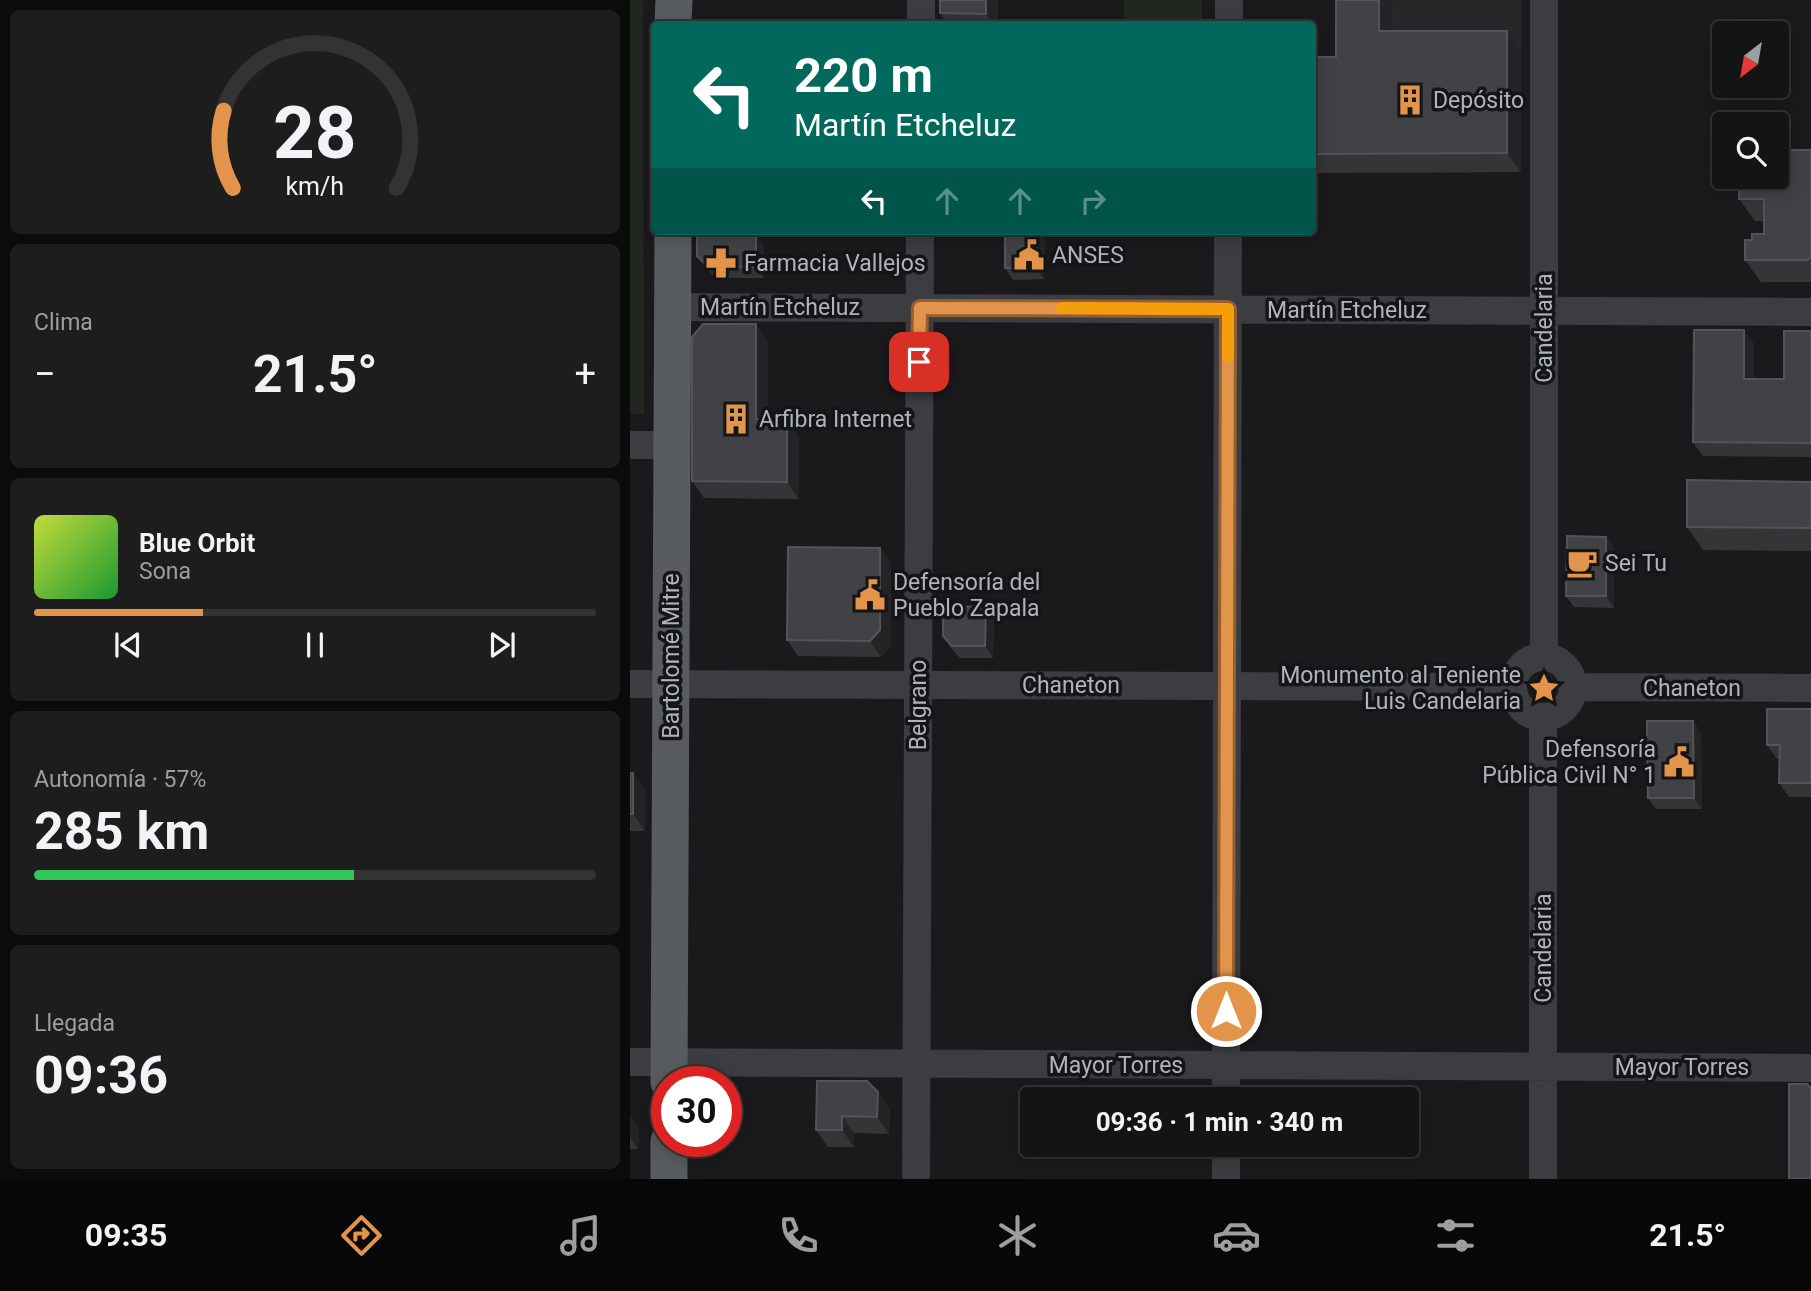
<!DOCTYPE html>
<html lang="es">
<head>
<meta charset="utf-8">
<style>
  :root { --surface:#141415; --page:#1d1d1e; --text:#f1f3f6; --muted:#9d9ea0; --line:#333334; --accent:#e3944b }
  body { margin:0; font-family:Roboto,sans-serif; background:var(--page); color:var(--text); height:100vh; display:flex; flex-direction:column; font-size:26px; white-space:nowrap }
  * { box-sizing:border-box; margin:0 }
  p { font-size:23px; color:var(--muted) }
  .icon { flex:none; width:38px; height:38px; fill:none; stroke:currentColor; stroke-width:2; stroke-linecap:round; stroke-linejoin:round }
  .map { position:relative; flex:1; overflow:hidden }
  .side { display:flex; flex-direction:column; gap:10px; padding:10px; background:#0b0b0c; width:630px }
  .side>* { flex:none }
  .guide { position:absolute; left:21px; top:21px; width:665px; height:214px; border-radius:7px; box-shadow:0 4px 18px #0003,0 0 0 2px var(--line); background:#00695c; color:#fff; overflow:hidden }
  .needle { width:46px; rotate:211deg }
  .controls { position:absolute; left:1082px; top:21px; display:grid; gap:14px }
  .controls a { display:grid; place-items:center; width:77px; height:77px; border-radius:7px; background:var(--surface); box-shadow:0 4px 18px #0003,0 0 0 2px var(--line); font-size:35px }
  .speed { position:absolute; left:21px; top:1066px; display:flex; gap:14px; font-size:35px; font-weight:700; text-align:center }
  .speed>* { display:grid; place-content:center; width:91px; height:91px; border-radius:50%; background:var(--surface); box-shadow:0 4px 18px #0003,0 0 0 2px var(--line); line-height:1 }
  .speed .limit { border:10px solid #d22; background:#fff; color:#111 }
  .pin { position:absolute; display:grid; place-items:center; width:60px; height:60px; color:#fff; margin:-30px; border-radius:14px; box-shadow:0 4px 10px #0006 }
  .me { position:absolute; width:77px; margin:-38px; rotate:0deg; stroke-linejoin:round; filter:drop-shadow(0 0 5px #0008) }
  .turn { display:flex; align-items:center; gap:24px; height:147px; padding:0 28px; font-size:32px }
  .turn .icon { width:91px; height:91px; stroke-width:2.5 }
  .turn b { display:block; font-size:49px; line-height:60px }
  .lanes { display:flex; align-items:center; height:66px; padding:0 28px; background:#0003; justify-content:center; gap:35px; direction:ltr }
  .lanes .off { opacity:.35 }
  .big { font-size:52px; font-weight:700; line-height:1.1 }
  .side .tile { flex:1; display:flex; flex-direction:column; justify-content:center; gap:10px; min-width:0; padding:0 24px; border-radius:10px; background:var(--page) }
  .side .dial { align-items:center; gap:0 }
  .dial svg { height:182px; overflow:visible; fill:none; stroke:var(--line); stroke-width:7; stroke-linecap:round; text-anchor:middle }
  .dial text { fill:var(--text); stroke:none }
  .song { display:flex; align-items:center; gap:21px }
  .cover { width:84px; height:84px; border-radius:10px; background:linear-gradient(135deg,hsl(70 70% 55%),hsl(130 70% 35%)) }
  .played { height:7px; border-radius:4px; background:linear-gradient(90deg,var(--accent) 30%,var(--line) 30%) }
  .keys { display:flex; justify-content:space-around; direction:ltr }
  .heat { display:flex; justify-content:space-between; align-items:center; font-size:38px; direction:ltr }
  .charge { height:10px; border-radius:5px; background:linear-gradient(90deg,#34c759 57%,var(--line) 0) }
  .trip { position:absolute; left:390px; top:1087px; width:399px; height:70px; border-radius:7px; background:var(--surface); box-shadow:0 4px 18px #0003,0 0 0 2px var(--line); font-weight:700; line-height:70px; text-align:center }
  .tab-bar { display:flex; height:112px; justify-content:space-around; align-items:center; background:#080808; color:var(--muted) }
  .tab-bar .icon { width:49px; height:49px }
  .tab-bar .active { color:var(--accent) }
  .tab-bar b { font-size:32px; color:var(--text) }
  main { display:flex; flex:1; min-height:0 }
  .map>svg:first-child { display:block }
  .built { fill:#262729 }
  .green { fill:#212720 }
  .lines { fill:none; stroke-linecap:round; stroke-linejoin:round }
  .minor { stroke:#3b3d41; stroke-width:28 }
  .major { stroke:#585b5f; stroke-width:37 }
  .wall { fill:#333537 }
  .shaded-wall { fill:#242426 }
  .building { fill:#404245; stroke:#525457; stroke-width:2 }
  .route-casing { stroke:#946031; stroke-width:18 }
  .route { stroke:#e3944b; stroke-width:12 }
  .slow { stroke:#f59e0b; stroke-width:12 }
  .labels { text-anchor:middle; dominant-baseline:central; stroke-width:7; stroke-linejoin:round; paint-order:stroke }
  .poi-label { font-size:23px; fill:#aeb4ba; stroke:#151517; text-anchor:start }
  .street-label { font-size:23px; fill:#aeb4ba; stroke:#151517 }
</style>
</head>
<body>
<main>
<section class="side">
<div class="tile dial"><svg viewBox="0 0 100 80">
<path d="M14 69A42 42 0 1 1 86 69"/>
<path d="M14 69A42 42 0 0 1 10 35" stroke="#e3944b"/>
<text x="50" y="56" font-size="32" font-weight="700">28</text>
<text x="50" y="72" font-size="11">km/h</text>
</svg></div>
<div class="tile"><p>Clima</p>
<div class="heat"><a>−</a><b class="big">21.5°</b><a>+</a></div>
</div>
<div class="tile">
<div class="song"><i class="cover"></i><div><b>Blue Orbit</b><p>Sona</p></div></div>
<div class="played"></div>
<div class="keys"><svg class="icon" aria-label="previous" viewBox="0 0 24 24"><path d="M18 5L8 12l10 7zM5 5v14"/></svg><svg class="icon" aria-label="pause" viewBox="0 0 24 24"><path d="M8 5v14M16 5v14"/></svg><svg class="icon" aria-label="next" viewBox="0 0 24 24"><path d="M6 5l10 7-10 7zM19 5v14"/></svg></div>
</div>
<div class="tile"><p>Autonomía · 57%</p><b class="big">285 km</b><div class="charge"></div></div>
<div class="tile"><p>Llegada</p><b class="big">09:36</b></div>
</section>
<div class="map">
<svg width="1181" height="1179" viewBox="0 0 1181 1179">
  <rect width="100%" height="100%" fill="#1a1a1c"/>
  <path class="built" d="M719 0H891V172L762 173V76Z"/>
  <path class="green" d="M0 0H13L14 414H0Z
    M494 0H572V24H494Z"/>
  <g class="lines">
    <path class="minor" d="M291 24V0
      M599 24V0
      M42 307 1181 312
      M0 445H42
      M883 687a30 30 0 1 1 60 0a30 30 0 1 1-60 0Z
      M914 657V0
      M0 684 883 687
      M944 687 1181 688
      M0 1062 1181 1068
      M596 1099 598 231
      M286 1179 290 231
      M596 1179V1144
      M913 1179V718"/>
    <path class="major" d="M43 24 44 0
      M39 1082 43 231
      M39 1179V1141"/>
  </g>
  <path class="wall" d="M368 0V24H318L310 13Z
    M706 0H761L762 2 763 31H877L891 50V172L682 173V57H706Z
    M1181 150V282H1131L1115 260 1122 240 1134 234V221H1125L1109 199Z
    M112 231V234L134 245V278H86L75 267 67 256Z
    M375 231H415L414 279 383 280 375 268Z
    M1114 330 1124 344V379H1154L1181 331V457L1073 456 1063 442Z
    M138 342V419L169 437V499L74 498 62 481Z
    M1181 482V551L1073 550 1057 527Z
    M976 537 984 548V608L944 607 936 596Z
    M250 548 261 563V646L251 657 168 656 157 640Z
    M356 607 364 618 363 658H330L321 648 313 636Z
    M1181 709V797H1159L1149 783 1150 759H1147L1137 745Z
    M1063 721 1071 733 1072 809H1026L1018 798Z
    M0 773 15 790V831H0Z
    M187 1081 260 1109 259 1134 224 1133V1147H198L186 1130Z
    M0 1117 9 1129 8 1149H0Z"/>
  <path class="shaded-wall" d="M356 0H368V24H364L356 14Z
    M749 0H761L762 2 763 50 749 31Z
    M877 31 891 50V172L877 153Z
    M103 231H112V245L103 234Z
    M407 231H415L414 279 406 268Z
    M126 234 134 245V278L126 267Z
    M126 324 138 342V436L126 419Z
    M1114 330 1124 344V393L1114 379Z
    M157 419 169 437V499L157 482Z
    M976 537 984 548V608L976 596Z
    M250 548 261 563V646L251 657 240 641Z
    M356 607 364 618 363 658 355 646Z
    M1063 721 1071 733 1072 809 1064 798Z
    M3 773 15 790V831L3 814Z
    M248 1092 260 1109 259 1134 247 1117Z
    M212 1116 224 1133V1147L212 1130Z
    M0 1117 9 1129 8 1149 0 1137Z"/>
  <path class="building" d="M310 0H356V14L310 13Z
    M706 0H749V31H877V153L682 154V57H706Z
    M1146 150H1181V256L1178 260H1115V240H1122V234H1134V199H1109V177H1146Z
    M67 231H103V234H126V267L78 266 67 256Z
    M375 231H407L406 268H375Z
    M73 324H126V419H157V482L62 481V337Z
    M1064 330H1114V379H1154V331H1181V443L1063 442Z
    M1057 480 1181 482V528L1057 527Z
    M937 536 976 537V596H936Z
    M158 547 250 548V630L240 641 157 640Z
    M313 606 356 607 355 646H322L313 636Z
    M1137 709H1181V783H1149L1150 745H1137Z
    M1017 721H1063L1064 798H1018Z
    M0 773H3V814H0Z
    M187 1081H237L248 1092 247 1117 212 1116V1130H186Z
    M1159 1084H1177L1181 1088V1179H1159Z"/>
  <g class="lines">
    <g class="route-casing">
      <path id="route" d="M289 362 290 308 598 309 596 1011"/>
    </g>
    <use href="#route" class="route"/>
    <path class="slow" d="M432 308 598 309V356"/>
  </g>
  <defs>
    <g id="building-bare" transform="scale(2.415)"><path d="M-4-6H4V6H1V3H-1V6H-4ZM-2.5-4.3h1.7v1.8h-1.7ZM.8-4.3h1.7v1.8H.8ZM-2.5-1h1.7V.8h-1.7ZM.8-1h1.7V.8H.8Z" fill="#e3944b" stroke="#151517" stroke-width="2.5" paint-order="stroke"/></g>
    <g id="civic-bare" transform="scale(2.415)"><path d="M-.6-6.5H3V-4.5H.6V-3L4-1V1h2V6H-6V1h2V-1L-.6-3ZM-1.2 2.5V6h2.4V2.5Z" fill="#e3944b" stroke="#151517" stroke-width="2.5" paint-order="stroke"/></g>
    <g id="pharmacy-bare" transform="scale(2.415)"><path d="M-2-6h4v4h4v4h-4v4h-4v-4h-4v-4h4Z" fill="#e3944b" stroke="#151517" stroke-width="2.5" paint-order="stroke"/></g>
    <g id="cafe-bare" transform="scale(2.415)"><path d="M-5.5-4.5H6V0H3Q3 3.5 0 3.5H-2.5Q-5.5 3.5-5.5 0ZM3-3.2v2h1.7v-2ZM-6 4.5H4V6H-6Z" fill="#e3944b" stroke="#151517" stroke-width="2.5" paint-order="stroke"/></g>
    <g id="sight-bare" transform="scale(2.415)"><path d="M0-6L1.8-2.2L6-1.7L2.9 1.2L3.7 5.4L0 3.3L-3.7 5.4L-2.9 1.2L-6-1.7L-1.8-2.2Z" fill="#e3944b" stroke="#151517" stroke-width="2.5" paint-order="stroke"/></g>
  </defs>
  <g fill-rule="evenodd">
    <use href="#building-bare" x="780" y="100"/>
    <use href="#civic-bare" x="399" y="255"/>
    <use href="#pharmacy-bare" x="91" y="263"/>
    <use href="#building-bare" x="106" y="419"/>
    <use href="#cafe-bare" x="952" y="563"/>
    <use href="#civic-bare" x="240" y="595"/>
    <use href="#sight-bare" x="914" y="688"/>
    <use href="#civic-bare" x="1049" y="762"/>
  </g>
  <g class="labels">
    <g class="poi-label">
      <text x="803" y="100">Depósito</text>
      <text x="422" y="255">ANSES</text>
      <text x="114" y="263">Farmacia Vallejos</text>
      <text x="129" y="419">Arfibra Internet</text>
      <text x="975" y="563">Sei Tu</text>
      <text x="263" y="582">Defensoría del<tspan x="263" dy="26">Pueblo Zapala</tspan></text>
      <text x="891" y="675" text-anchor="end">Monumento al Teniente<tspan x="891" dy="26">Luis Candelaria</tspan></text>
      <text x="1026" y="749" text-anchor="end">Defensoría<tspan x="1026" dy="26">Pública Civil N° 1</tspan></text>
    </g>
    <g class="street-label">
      <text x="150" y="307">Martín Etcheluz</text>
      <text x="717" y="310">Martín Etcheluz</text>
      <text transform="translate(914 328) rotate(-90)">Candelaria</text>
      <text transform="translate(41 656) rotate(-90)">Bartolomé Mitre</text>
      <text x="441" y="685">Chaneton</text>
      <text x="1062" y="688">Chaneton</text>
      <text transform="translate(288 705) rotate(-90)">Belgrano</text>
      <text transform="translate(913 948) rotate(-90)">Candelaria</text>
      <text x="486" y="1065">Mayor Torres</text>
      <text x="1052" y="1067">Mayor Torres</text>
    </g>
  </g>
</svg>
<div class="controls">
<a><svg class="needle" viewBox="-14 -14 28 28"><path d="M0-13l5 13h-10z" fill="#e53935"/><path d="M0 13l5-13h-10z" fill="#9d9ea0"/></svg></a>
<a><svg class="icon" aria-label="search" viewBox="0 0 24 24"><circle cx="10" cy="10" r="6"/><path d="M15 15l6 6"/></svg></a>
</div>
<div class="speed"><div class="limit">30</div></div>
<div class="pin" style="left:289px;top:362px;background:#d93025"><svg class="icon" aria-label="arrive" viewBox="0 0 24 24"><path d="M6 21V4h12l-3 4 3 4H6"/></svg></div>
<svg class="me" style="left:596px;top:1011px" viewBox="-20 -20 40 40"><circle r="17" fill="#e3944b" stroke="#fff" stroke-width="3"/><path d="M0-11L8 9 0 5-8 9z" fill="#fff"/></svg>
<div class="trip">09:36 · 1 min · 340 m</div>
<div class="guide">
<div class="turn"><svg class="icon" aria-label="left" viewBox="0 0 24 24"><path d="M17 20v-9H6M10 6l-5 5 5 5"/></svg><div><b>220 m</b>Martín Etcheluz</div></div>
<div class="lanes"><svg class="icon" aria-label="left" viewBox="0 0 24 24"><path d="M17 20v-9H6M10 6l-5 5 5 5"/></svg><svg class="icon off" aria-label="ahead" viewBox="0 0 24 24"><path d="M12 20V5M6 11l6-6 6 6"/></svg><svg class="icon off" aria-label="ahead" viewBox="0 0 24 24"><path d="M12 20V5M6 11l6-6 6 6"/></svg><svg class="icon off" aria-label="right" viewBox="0 0 24 24"><path d="M7 20v-9h11M14 6l5 5-5 5"/></svg></div>
</div>
</div>
</main>
<nav class="tab-bar">
<b>09:35</b>
<svg class="icon active" aria-label="directions" viewBox="0 0 24 24"><path d="M12 3l9 9-9 9-9-9zM9 14v-3h6M13 9l2 2-2 2"/></svg>
<svg class="icon" aria-label="music" viewBox="0 0 24 24"><path d="M9 18V5l10-2v13"/><circle cx="6" cy="18" r="3"/><circle cx="16" cy="16" r="3"/></svg>
<svg class="icon" aria-label="phone" viewBox="0 0 24 24"><path d="M5 4h4l2 5-3 2q2 4 5 5l2-3 5 2v4C11 20 4 13 5 4z"/></svg>
<svg class="icon" aria-label="climate" viewBox="0 0 24 24"><path d="M12 3v18M4 7l16 10M4 17L20 7"/></svg>
<svg class="icon" aria-label="car" viewBox="0 0 24 24"><path d="M5 17H2v-5l4-1 3-4h7l3 4 3 1v5h-3M9 17h6M6 11h13"/><circle cx="7" cy="17" r="2"/><circle cx="17" cy="17" r="2"/></svg>
<svg class="icon" aria-label="filters" viewBox="0 0 24 24"><path d="M4 7h16M4 17h16"/><circle cx="9" cy="7" r="2"/><circle cx="15" cy="17" r="2"/></svg>
<b>21.5°</b>
</nav>
</body>
</html>
